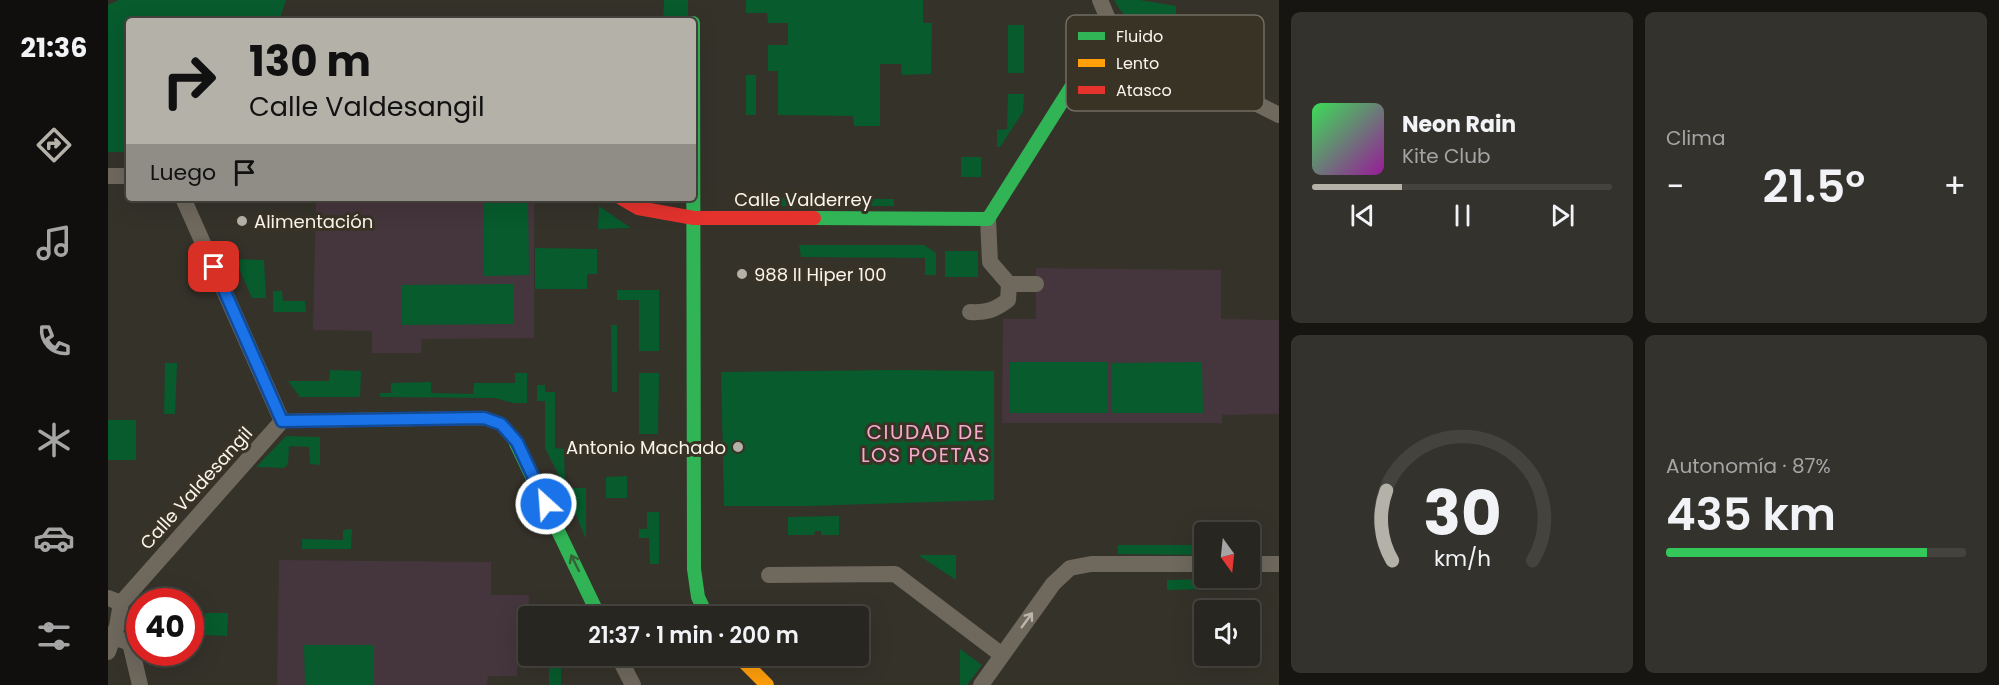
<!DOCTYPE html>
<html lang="es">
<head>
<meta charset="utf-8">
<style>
  :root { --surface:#282620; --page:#34322d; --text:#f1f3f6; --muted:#a5a5a5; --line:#44433e; --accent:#b4b1a9 }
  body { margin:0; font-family:Poppins,sans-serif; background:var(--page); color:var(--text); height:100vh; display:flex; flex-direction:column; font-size:22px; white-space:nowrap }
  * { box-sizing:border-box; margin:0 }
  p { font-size:20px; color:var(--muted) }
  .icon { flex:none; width:33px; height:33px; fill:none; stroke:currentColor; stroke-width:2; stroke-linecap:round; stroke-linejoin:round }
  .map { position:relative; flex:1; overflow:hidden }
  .drawer { display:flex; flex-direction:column; gap:12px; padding:12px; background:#161512; width:720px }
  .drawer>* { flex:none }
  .banner { position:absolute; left:18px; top:18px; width:570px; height:183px; border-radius:6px; box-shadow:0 6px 24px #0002,0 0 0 2px var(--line); background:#b4b1a9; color:#111; overflow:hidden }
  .needle { width:39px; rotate:165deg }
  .buttons { position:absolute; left:1086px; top:522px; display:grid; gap:12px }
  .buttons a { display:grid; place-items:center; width:66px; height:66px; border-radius:6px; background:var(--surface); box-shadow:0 6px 24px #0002,0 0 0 2px var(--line); font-size:30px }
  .speed { position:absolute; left:18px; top:588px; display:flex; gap:12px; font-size:30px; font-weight:700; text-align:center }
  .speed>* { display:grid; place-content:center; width:78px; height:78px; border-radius:50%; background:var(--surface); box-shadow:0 6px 24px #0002,0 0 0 2px var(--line); line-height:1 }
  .speed .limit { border:9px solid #d22; background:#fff; color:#111 }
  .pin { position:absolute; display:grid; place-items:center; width:51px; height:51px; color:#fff; margin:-26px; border-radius:12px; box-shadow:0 3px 9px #0006 }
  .me { position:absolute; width:66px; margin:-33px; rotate:334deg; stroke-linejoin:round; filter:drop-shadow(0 0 4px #0008) }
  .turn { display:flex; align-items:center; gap:21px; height:126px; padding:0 24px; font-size:27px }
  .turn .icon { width:78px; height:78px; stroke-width:2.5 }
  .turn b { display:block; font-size:42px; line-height:51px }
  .then { display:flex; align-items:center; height:57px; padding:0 24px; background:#0003; gap:12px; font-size:22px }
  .big { font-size:45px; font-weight:600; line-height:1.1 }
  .drawer .card { flex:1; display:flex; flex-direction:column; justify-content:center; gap:9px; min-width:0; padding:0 21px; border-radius:9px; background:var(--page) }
  .drawer .dial { align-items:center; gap:0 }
  .dial svg { height:156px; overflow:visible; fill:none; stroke:var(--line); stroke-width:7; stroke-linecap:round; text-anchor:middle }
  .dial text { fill:var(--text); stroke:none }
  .song { display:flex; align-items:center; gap:18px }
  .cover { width:72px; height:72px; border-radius:9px; background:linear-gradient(135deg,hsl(130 70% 55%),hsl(300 70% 35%)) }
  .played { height:6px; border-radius:3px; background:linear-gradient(90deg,var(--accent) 30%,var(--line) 30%) }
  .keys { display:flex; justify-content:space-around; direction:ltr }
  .heat { display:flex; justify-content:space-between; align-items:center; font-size:33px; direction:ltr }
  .charge { height:9px; border-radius:4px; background:linear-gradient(90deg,#34c759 87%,var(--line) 0) }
  .drawer .tiles { flex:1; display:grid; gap:12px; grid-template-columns:repeat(2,1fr) }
  .trip { position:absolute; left:410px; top:606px; width:351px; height:60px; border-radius:6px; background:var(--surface); box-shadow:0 6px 24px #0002,0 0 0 2px var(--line); font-weight:600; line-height:60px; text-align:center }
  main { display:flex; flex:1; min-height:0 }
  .menu { display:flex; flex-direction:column; width:108px; justify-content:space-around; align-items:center; background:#100f0d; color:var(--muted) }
  .menu .icon { width:42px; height:42px }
  .menu .current { color:var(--accent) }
  .menu b { font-size:27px; color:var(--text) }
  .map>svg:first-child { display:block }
  .industrial { fill:#45353c }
  .green { fill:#075b2d }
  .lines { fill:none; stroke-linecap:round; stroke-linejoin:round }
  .street { stroke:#6e685d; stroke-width:16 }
  .fast { stroke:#30b455; stroke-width:14 }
  .slow { stroke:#ff9f0a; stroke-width:14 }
  .jam { stroke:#e5322d; stroke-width:14 }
  .oneway { stroke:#366036 }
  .oneway2 { stroke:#bab6ac }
  .route-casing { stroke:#114b97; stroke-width:15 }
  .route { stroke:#1a73e8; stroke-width:10 }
  .poi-dot { fill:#b4b1a9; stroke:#393326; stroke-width:2 }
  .labels { text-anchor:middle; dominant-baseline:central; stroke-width:6; stroke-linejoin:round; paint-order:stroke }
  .street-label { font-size:18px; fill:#f8f5ed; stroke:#393326 }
  .poi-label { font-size:18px; fill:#f8f5ed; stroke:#393326; text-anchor:start }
  .neighbourhood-label { font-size:20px; letter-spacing:1.5px; fill:#f6aacf; stroke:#393326 }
  .key { fill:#393326; stroke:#726d62; stroke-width:1.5 }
  .key-label { font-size:16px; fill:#f8f5ed }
</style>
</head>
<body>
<main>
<nav class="menu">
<b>21:36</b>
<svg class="icon current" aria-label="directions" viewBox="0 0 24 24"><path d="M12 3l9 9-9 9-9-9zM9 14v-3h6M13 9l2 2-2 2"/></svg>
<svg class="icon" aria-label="music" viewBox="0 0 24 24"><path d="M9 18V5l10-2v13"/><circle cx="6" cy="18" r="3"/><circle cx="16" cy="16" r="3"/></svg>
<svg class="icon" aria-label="phone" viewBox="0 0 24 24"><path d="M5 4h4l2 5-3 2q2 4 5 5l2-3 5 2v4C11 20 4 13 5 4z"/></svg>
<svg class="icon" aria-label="climate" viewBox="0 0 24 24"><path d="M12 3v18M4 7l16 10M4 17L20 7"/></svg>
<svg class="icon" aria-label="car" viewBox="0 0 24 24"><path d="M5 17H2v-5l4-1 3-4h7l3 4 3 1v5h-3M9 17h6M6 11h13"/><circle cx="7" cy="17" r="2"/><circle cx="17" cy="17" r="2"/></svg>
<svg class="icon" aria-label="filters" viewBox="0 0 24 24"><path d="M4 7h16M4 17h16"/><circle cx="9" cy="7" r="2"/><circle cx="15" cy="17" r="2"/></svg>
</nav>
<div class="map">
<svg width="1171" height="685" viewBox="0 0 1171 685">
  <rect width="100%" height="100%" fill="#35322a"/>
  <path class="industrial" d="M208 198H426V338L314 339 313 353H264V331L205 330Z
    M928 268 1113 270V319L1171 320V414L1114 415V423H894L895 319H928Z
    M171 560 383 562V595H421L420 655 410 656 409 676H380L379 685H169Z"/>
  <path class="green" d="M11 0H178L171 21H21V152H0V5Z
    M556 0H580V21H555Z
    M638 0H815V23H824L823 74 794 75 793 64H772V126H746L745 116 670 115V71H660V45H680V23H660L659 13H638Z
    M1006 0H1032L1068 6V41C1043 40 1017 22 1006 0Z
    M900 25H916V73H900Z
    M638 75H648V115H638Z
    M900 94H916L915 112 892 147H889V130L899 129Z
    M853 157H873V177H853Z
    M375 198H420L421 275 376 276Z
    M670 198 786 199V206H670Z
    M491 206 523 228 490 229Z
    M691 245H816L828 253V275H817V258L693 257Z
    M427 248 489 249V274H479V289H427Z
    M837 251H870V277H837Z
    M127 259 156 260 158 298H144Z
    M406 284V324L294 325V285Z
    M509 290H551V351H531V300H509Z
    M165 291H174L175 301H197L198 312H165Z
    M503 325H509V392H504Z
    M902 362H1000V413H902Z
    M1094 362 1095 413H1004V363Z
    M57 363H69L67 414H56Z
    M222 370 253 371 252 397H192L180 381H221Z
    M787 370 886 371V500L699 506H616L613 372Z
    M407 373H419V403H405L387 398 272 397V393H283V383L323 382V393L365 394 366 383H407Z
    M531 373H551L550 434H531Z
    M429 385H437V392H447V448L456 449 457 488H478V539L457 488 437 448V401H429Z
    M0 420H28V460H0Z
    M178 436 212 437V465L202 464 201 447 181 446 180 464 176 468 148 467Z
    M519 476V498H498V477Z
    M539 512H551V564H542L541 538H531V529H539Z
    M731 516V535H713V531H707L706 535H680V517Z
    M244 529 243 549H194V539L235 540V530Z
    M1010 545H1096V555L1010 554Z
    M810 555H848V580Z
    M1099 579V589L1059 590V580Z
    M97 613H120L119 636 96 635Z
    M196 645H266V685H197Z
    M852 649 874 665 859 685H852Z
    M433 656H453V685H441V668H433Z"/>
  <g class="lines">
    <path class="street" d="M992 0 1005 31 1171 115
      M0 176H21
      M901 284H928
      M862 312C878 313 887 310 900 300L901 284 882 262 880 219
      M1142 564H1171
      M661 575 787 574 894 655
      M0 598 13 603 9 626 0 652
      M13 603 174 421 75 198
      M5 637 22 643 32 685
      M510 656 525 685
      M873 685 945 584 962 568 983 564H1096"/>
    <path class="fast" d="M585 23 586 569 590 597 599 616
      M706 218 880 219 989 46 1005 31
      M406 439 491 616"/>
    <path class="slow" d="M174 421 376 418 393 424 406 439
      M630 656 659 685"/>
    <path class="jam" d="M513 198 530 208 586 218H706"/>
  </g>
  <defs><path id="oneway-shaft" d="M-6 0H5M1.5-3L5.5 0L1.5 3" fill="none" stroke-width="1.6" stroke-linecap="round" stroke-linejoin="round" transform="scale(1.5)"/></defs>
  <use class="oneway" href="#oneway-shaft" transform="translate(467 563) rotate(-116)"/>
  <use class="oneway2" href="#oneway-shaft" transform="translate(919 620) rotate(-54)"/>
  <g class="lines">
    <g class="route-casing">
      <path id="route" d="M106 267 174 421 376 418 393 424 409 442 438 504"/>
    </g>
    <use href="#route" class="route"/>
  </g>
  <g class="poi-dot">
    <circle cx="134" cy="221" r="6"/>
    <circle cx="634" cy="274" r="6"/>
    <circle cx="630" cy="447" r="6"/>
  </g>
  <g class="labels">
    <g class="street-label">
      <text x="695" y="199">Calle Valderrey</text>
      <text transform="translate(88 488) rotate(-48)">Calle Valdesangil</text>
    </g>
    <g class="poi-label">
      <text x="146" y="221">Alimentación</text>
      <text x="646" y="274">988 II Hiper 100</text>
      <text x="618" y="447" text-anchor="end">Antonio Machado</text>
    </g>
    <g class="neighbourhood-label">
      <text x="818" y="432">CIUDAD DE<tspan x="818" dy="23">LOS POETAS</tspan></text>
    </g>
  </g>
  <rect x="958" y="15" width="198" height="96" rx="9" class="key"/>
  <rect x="970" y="32" width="27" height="8" fill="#30b455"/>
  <rect x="970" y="59" width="27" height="8" fill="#ff9f0a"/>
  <rect x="970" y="86" width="27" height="8" fill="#e5322d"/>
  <g class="key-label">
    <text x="1008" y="42">Fluido</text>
    <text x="1008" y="69">Lento</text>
    <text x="1008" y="96">Atasco</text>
  </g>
</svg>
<div class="buttons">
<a><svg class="needle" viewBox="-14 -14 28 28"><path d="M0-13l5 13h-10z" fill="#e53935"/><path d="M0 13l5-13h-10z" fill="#a5a5a5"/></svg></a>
<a><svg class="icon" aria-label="sound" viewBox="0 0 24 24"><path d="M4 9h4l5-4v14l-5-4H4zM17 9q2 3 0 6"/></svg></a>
</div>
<div class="speed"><div class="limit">40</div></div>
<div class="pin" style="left:106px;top:267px;background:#d93025"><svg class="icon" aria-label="arrive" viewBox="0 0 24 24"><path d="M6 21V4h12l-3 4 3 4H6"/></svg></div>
<svg class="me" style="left:438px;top:504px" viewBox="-20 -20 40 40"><circle r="17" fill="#1a73e8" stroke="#fff" stroke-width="3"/><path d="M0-11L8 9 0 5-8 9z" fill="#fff"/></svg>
<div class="trip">21:37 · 1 min · 200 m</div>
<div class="banner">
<div class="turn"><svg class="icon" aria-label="right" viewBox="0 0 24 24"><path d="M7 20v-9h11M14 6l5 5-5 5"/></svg><div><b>130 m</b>Calle Valdesangil</div></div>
<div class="then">Luego<svg class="icon" aria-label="arrive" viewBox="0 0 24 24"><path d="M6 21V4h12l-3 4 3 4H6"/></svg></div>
</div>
</div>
<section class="drawer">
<div class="tiles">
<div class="card">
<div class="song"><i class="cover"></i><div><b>Neon Rain</b><p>Kite Club</p></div></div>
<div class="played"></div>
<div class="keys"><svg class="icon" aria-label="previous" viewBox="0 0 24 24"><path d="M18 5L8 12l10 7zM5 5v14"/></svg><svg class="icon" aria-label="pause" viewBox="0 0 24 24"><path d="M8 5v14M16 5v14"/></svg><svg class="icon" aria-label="next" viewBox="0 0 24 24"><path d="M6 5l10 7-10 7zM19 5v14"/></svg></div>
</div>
<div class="card"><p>Clima</p>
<div class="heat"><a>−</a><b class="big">21.5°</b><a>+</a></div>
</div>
<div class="card dial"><svg viewBox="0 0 100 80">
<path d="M14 69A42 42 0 1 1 86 69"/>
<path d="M14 69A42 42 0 0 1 11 33" stroke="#b4b1a9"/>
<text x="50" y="56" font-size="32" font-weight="700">30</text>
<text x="50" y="72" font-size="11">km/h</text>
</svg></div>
<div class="card"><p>Autonomía · 87%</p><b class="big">435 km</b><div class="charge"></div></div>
</div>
</section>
</main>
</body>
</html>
